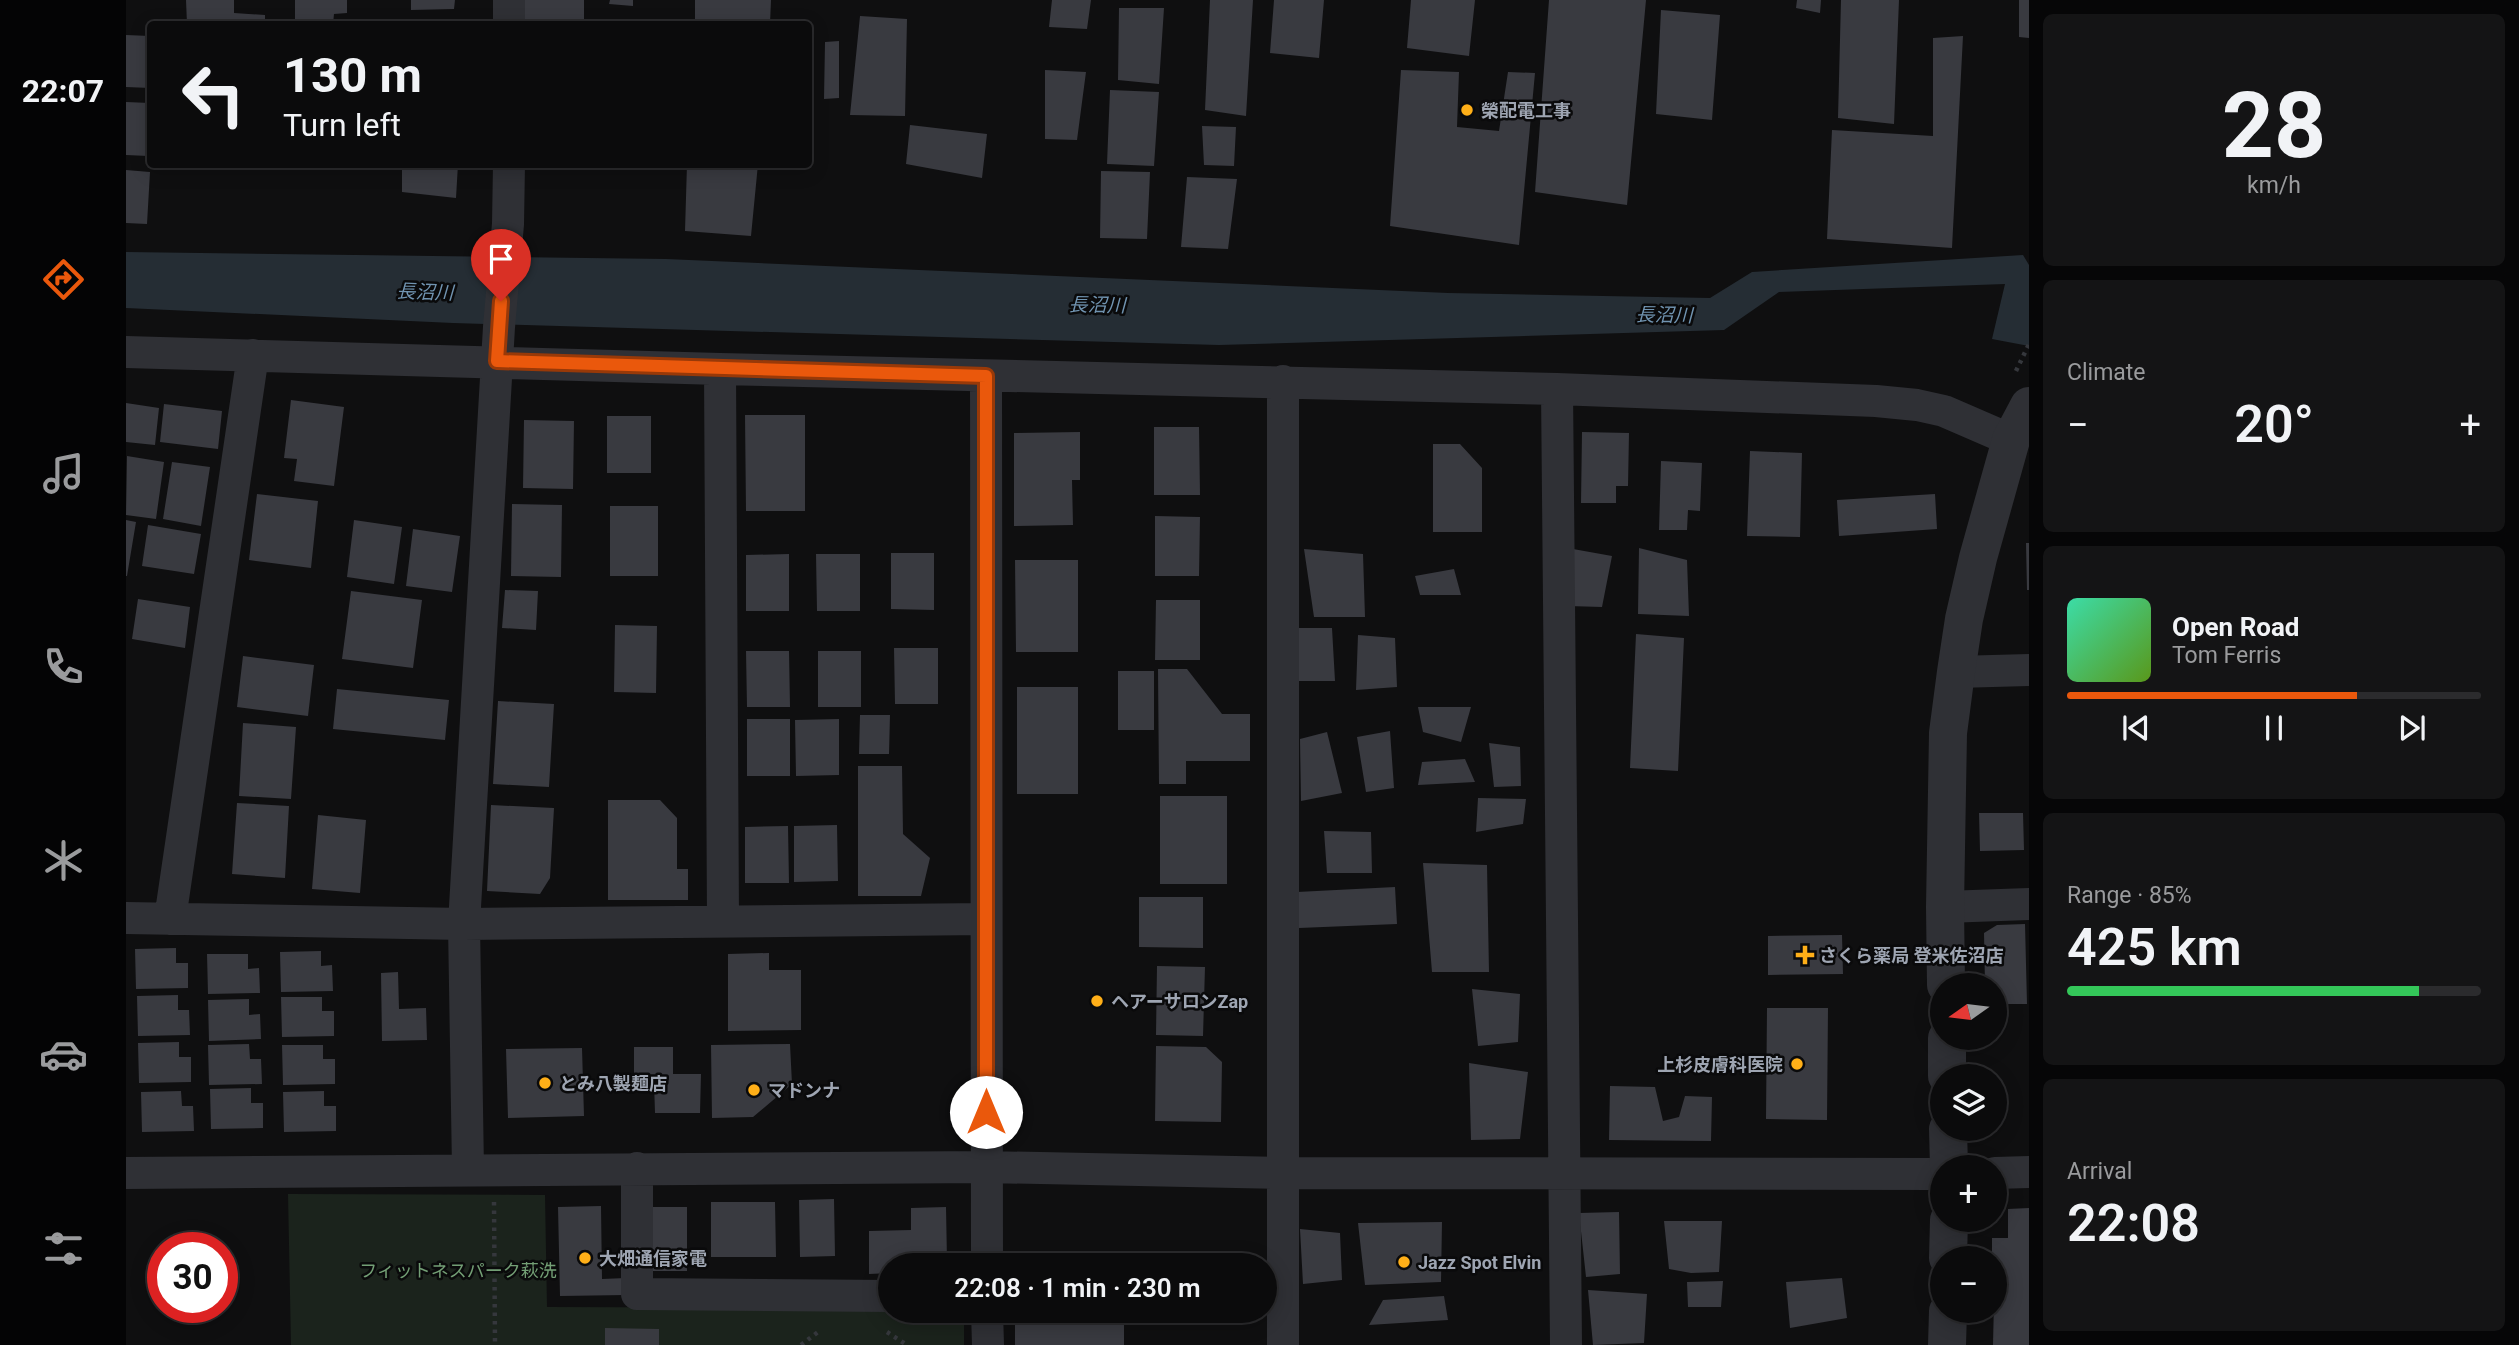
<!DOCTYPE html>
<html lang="en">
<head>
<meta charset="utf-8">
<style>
  :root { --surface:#0b0b0c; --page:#141415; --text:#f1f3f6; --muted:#9a9b9d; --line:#2b2b2d; --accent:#ea580c }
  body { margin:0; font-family:Roboto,"Noto Sans JP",sans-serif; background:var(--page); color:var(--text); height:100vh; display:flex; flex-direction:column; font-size:26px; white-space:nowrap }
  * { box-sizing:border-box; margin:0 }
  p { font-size:23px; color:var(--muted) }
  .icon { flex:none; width:38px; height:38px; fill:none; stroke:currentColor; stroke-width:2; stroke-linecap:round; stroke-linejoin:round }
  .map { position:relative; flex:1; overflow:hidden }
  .panel { display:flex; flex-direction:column; gap:14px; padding:14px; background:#060607; width:490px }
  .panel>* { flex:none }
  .banner { position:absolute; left:21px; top:21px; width:665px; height:147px; border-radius:7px; box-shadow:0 4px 18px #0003,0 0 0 2px var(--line); background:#0b0b0c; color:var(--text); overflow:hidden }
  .needle { width:46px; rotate:256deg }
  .tools { position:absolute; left:1804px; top:973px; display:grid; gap:14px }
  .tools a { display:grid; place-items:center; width:77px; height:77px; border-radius:50%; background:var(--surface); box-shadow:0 4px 18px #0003,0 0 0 2px var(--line); font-size:35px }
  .speed { position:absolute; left:21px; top:1232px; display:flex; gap:14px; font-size:35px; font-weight:700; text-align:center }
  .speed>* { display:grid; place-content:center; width:91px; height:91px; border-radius:50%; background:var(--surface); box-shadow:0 4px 18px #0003,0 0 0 2px var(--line); line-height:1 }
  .speed .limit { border:10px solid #d22; background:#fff; color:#111 }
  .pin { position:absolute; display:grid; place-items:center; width:60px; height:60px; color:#fff; margin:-72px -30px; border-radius:50% 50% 50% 0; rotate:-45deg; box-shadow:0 0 7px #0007 }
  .pin .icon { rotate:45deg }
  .me { position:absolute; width:77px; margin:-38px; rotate:0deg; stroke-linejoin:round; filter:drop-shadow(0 0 5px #0008) }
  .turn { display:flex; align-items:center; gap:24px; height:147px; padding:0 21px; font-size:32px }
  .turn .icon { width:91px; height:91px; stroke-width:2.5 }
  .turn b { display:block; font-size:49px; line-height:60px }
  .big { font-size:52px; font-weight:600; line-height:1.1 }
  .panel .widget { flex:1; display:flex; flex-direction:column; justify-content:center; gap:10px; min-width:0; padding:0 24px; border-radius:10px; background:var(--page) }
  .panel .dial { align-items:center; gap:0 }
  .dial b { font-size:91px; line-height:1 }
  .song { display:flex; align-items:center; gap:21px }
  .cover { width:84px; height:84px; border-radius:10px; background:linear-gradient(135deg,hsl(160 70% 55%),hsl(90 70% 35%)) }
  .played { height:7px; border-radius:4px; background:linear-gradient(90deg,var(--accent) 70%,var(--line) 70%) }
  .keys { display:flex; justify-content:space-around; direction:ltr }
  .heat { display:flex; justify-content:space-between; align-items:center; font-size:38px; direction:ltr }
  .charge { height:10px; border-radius:5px; background:linear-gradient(90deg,#34c759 85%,var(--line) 0) }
  .trip { position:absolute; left:752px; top:1253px; width:399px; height:70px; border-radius:35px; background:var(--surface); box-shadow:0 4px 18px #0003,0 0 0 2px var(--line); font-weight:600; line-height:70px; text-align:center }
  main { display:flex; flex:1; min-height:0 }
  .dock { display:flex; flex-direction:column; width:126px; justify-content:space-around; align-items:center; background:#040405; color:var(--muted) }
  .dock .icon { width:49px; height:49px }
  .dock .on { color:var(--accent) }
  .dock b { font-size:32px; color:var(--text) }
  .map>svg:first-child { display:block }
  .green { fill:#1b231c }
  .water { fill:#252d34 }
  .building { fill:#393a40 }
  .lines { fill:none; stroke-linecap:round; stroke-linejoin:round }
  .path { stroke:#35373c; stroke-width:4.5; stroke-dasharray:3.5 5; stroke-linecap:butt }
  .minor { stroke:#2f3035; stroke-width:32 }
  .tertiary { stroke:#2f3035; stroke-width:38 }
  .route-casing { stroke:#983908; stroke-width:18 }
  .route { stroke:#ea580c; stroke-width:12 }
  .poi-dot { fill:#ffaf18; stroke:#0a0a0b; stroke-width:2.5 }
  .labels { text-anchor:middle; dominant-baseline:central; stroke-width:5; stroke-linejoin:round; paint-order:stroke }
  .poi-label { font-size:18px; font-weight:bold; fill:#9ea5b2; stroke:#0a0a0b; text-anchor:start }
  .park-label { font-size:18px; fill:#739f75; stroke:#0a0a0b }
  .water-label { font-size:19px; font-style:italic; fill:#7194b1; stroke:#0a0a0b }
</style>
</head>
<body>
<main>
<nav class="dock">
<b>22:07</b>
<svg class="icon on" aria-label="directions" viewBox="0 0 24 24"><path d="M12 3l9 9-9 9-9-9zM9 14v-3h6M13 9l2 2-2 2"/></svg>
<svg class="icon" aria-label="music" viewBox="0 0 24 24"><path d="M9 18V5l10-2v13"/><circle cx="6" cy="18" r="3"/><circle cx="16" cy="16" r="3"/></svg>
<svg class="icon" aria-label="phone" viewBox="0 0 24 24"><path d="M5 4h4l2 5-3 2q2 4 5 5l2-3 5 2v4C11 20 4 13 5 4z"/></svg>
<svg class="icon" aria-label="climate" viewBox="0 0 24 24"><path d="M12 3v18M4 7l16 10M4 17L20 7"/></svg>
<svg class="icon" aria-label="car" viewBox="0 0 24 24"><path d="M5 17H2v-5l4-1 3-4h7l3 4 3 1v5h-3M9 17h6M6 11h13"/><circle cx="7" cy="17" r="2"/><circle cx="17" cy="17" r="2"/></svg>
<svg class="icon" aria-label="filters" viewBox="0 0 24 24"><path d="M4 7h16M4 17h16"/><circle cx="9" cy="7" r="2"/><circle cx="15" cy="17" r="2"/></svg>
</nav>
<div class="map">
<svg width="1903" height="1345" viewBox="0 0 1903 1345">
  <rect width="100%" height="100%" fill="#0f0f10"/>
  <path class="green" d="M162 1194 419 1195 421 1307 765 1308V1311H829L838 1322V1345H165Z"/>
  <path class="water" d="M0 252 540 259 1322 293 1584 298 1626 272 1897 255 1903 265V346L1866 339 1879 284 1653 292 1598 330 1093 345 327 323 0 308Z"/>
  <path class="building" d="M60 0H108V13L139 15V24H61Z
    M169 0H221V13L208 14 207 24H169Z
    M285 0H329L328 9 285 10Z
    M396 0H458V24H397Z
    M484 0H507V6L483 4Z
    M569 0H645L644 24H569Z
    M926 0H965L961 29 923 27Z
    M1084 0H1127L1120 116 1079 110Z
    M1148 0H1198L1193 58 1144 53Z
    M1285 0H1349L1343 56 1281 48Z
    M1423 0H1520L1501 205 1409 192Z
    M1671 0H1695L1694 13 1670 8Z
    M1715 0H1773L1768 124 1712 118Z
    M1893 0H1903V38L1893 37Z
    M993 8H1038L1033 84 992 80Z
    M1535 10 1594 15 1586 120 1530 114Z
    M734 16 781 19 779 116 724 115Z
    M0 35 24 36V88L0 87Z
    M1837 36 1826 248 1701 239 1706 130 1807 136V38Z
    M713 41V98L698 99 699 42Z
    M919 70 960 72 951 140 919 139Z
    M1275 70 1333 72 1331 127 1373 131 1382 72 1409 73 1393 245 1264 226Z
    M984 90 1033 92 1028 166 981 164Z
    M0 102 24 103 22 156 0 155Z
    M784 125 861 134 856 178 780 164Z
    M1076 126 1110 127 1108 166 1078 165Z
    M276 164H332L330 198 276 192Z
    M561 164H632L625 236 559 231Z
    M0 170 24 172 21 224 0 223Z
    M975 171 1024 172 1021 239 974 238Z
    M1061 177 1111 179 1102 249 1055 247Z
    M165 400 218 407 208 486 168 481 171 459 158 458Z
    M0 403 33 408 29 445 0 442Z
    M38 404 96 411 92 449 34 442Z
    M619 415H679V511H620Z
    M481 416H525V473H481Z
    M398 420 448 421 447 489 397 488Z
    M1028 427H1073L1074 495H1028Z
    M954 432V480H946L947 525 888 526V433Z
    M1456 432 1503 433 1502 486H1490V503H1455Z
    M1307 444H1334L1356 468V532H1307Z
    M1624 451 1676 453 1674 537 1621 536Z
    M1 456 38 462 30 519 0 515Z
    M1535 461 1576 463 1574 511 1562 510 1561 530H1533Z
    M46 462 84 467 75 526 37 519Z
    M131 494 192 501 185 568 123 560Z
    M1809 494 1811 529 1713 536 1711 500Z
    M386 504 436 505 435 577 385 576Z
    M484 506H532V576H484Z
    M1029 516 1074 517 1073 576H1029Z
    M0 520 10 522 1 576H0Z
    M228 520 276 527 268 584 221 577Z
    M22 525 75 534 68 574 16 566Z
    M287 529 334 536 326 592 280 586Z
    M1900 543H1903V590H1901Z
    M1513 548 1561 560 1563 616 1512 614Z
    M1178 549 1237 554 1239 617H1188Z
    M1447 549 1486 556 1476 607 1442 606Z
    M765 553H808V610L765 609Z
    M663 554V611H620V555Z
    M690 554H734V611H691Z
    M889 560H952V652H890Z
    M1328 569 1335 595H1294L1289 576Z
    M379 590 412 591 410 630 376 628Z
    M225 591 296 600 287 668 216 659Z
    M12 599 64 607 59 648 6 639Z
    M1030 600H1074V660H1029Z
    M489 625 531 626 530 693 488 692Z
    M1161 628H1206L1209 681H1169Z
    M1510 634 1558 638 1552 771 1504 768Z
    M1232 635 1269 638 1271 687 1230 690Z
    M768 648H812V704H769Z
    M620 651H663L664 707H621Z
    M692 651H735V707H692Z
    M117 656 188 665 182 716 111 707Z
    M1032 669H1061L1096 714H1124V761H1060V784H1033Z
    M992 671H1028V730H992Z
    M891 687H952V794H891Z
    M211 689 323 700 319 740 207 729Z
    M372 701 428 704 423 787 367 784Z
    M1292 707H1345L1335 742 1297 732Z
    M734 715H764L763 754H733Z
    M621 719H664V776H621Z
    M713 719V775L670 776 669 720Z
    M117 723 170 727 165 799 113 796Z
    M1264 731 1268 788 1240 792 1231 737Z
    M1201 732 1216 793 1175 801 1174 739Z
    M1363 743 1394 747 1395 786 1368 787Z
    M1339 759 1349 782 1292 785 1296 762Z
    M732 766H776L777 834 804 858 795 896H732Z
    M1034 796H1101V884H1034Z
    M1352 798 1400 799 1397 824 1350 832Z
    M482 800H534L551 818V869H562V900H482Z
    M111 803 163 806 159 878 106 874Z
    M365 805 428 808 424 878 414 894 361 891Z
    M1853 813H1897L1898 850 1854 851Z
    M192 815 240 820 234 893 186 889Z
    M711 825 712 881 668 882V826Z
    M662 826 663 883H619V827Z
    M1198 831 1245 832 1246 873H1201Z
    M1297 863 1361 865 1363 972H1306Z
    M1269 887 1271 924 1173 928 1171 892Z
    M1013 897H1077V948L1013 947Z
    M1899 924 1901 1004H1869V985H1859L1858 933 1871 925Z
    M1716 935 1717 974 1642 975V936Z
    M50 948V963H62V988L10 989 9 949Z
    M195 951V966L206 965 207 991 155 992 154 952Z
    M643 953V970H675V1030L602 1031V954Z
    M81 954H122V969L133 968 134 993 82 994Z
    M1031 966 1079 967 1077 1036 1030 1035Z
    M272 972 273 1009 300 1008 301 1040 256 1041 255 973Z
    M1346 989 1394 994 1392 1042 1352 1046Z
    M52 995V1010H63L64 1035 12 1036 11 996Z
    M155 997H196V1011H208V1036L156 1037Z
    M123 999V1015L134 1014 135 1039 83 1041 82 1000Z
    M1641 1008H1702L1701 1120 1640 1119Z
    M53 1042V1057H65V1082L13 1083 12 1043Z
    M123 1044 124 1059H135L136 1084 83 1085 82 1045Z
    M664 1044 666 1084 627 1117 586 1118 585 1045Z
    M156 1045H197V1059H209V1084L157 1085Z
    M1030 1046 1080 1047 1096 1062 1095 1122 1029 1121Z
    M508 1047H547V1074H575L574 1113H529L528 1082H508Z
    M456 1048 458 1116 382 1118 380 1049Z
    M1343 1063 1402 1072 1394 1139 1345 1140Z
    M1484 1086 1529 1087 1537 1121 1553 1117 1559 1096 1586 1097 1585 1141 1483 1140Z
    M125 1088V1103H137V1128L85 1129 84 1089Z
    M55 1091 56 1106H67L68 1131 16 1132 15 1092Z
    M198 1091V1106H210V1131L158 1132 157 1092Z
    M708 1199 709 1256 674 1257 673 1200Z
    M585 1202H649L650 1257H585Z
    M475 1206 476 1279 500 1278V1295L434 1296 432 1207Z
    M526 1207H561V1271H526Z
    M820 1207 821 1261 777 1262V1265H765V1273L743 1274V1231L785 1230V1208Z
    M1903 1208V1345H1867L1869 1258H1866V1238H1882V1209Z
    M1493 1212 1494 1274 1460 1277 1453 1213Z
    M1538 1221H1596L1593 1272 1565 1273 1543 1269Z
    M1316 1222 1315 1282 1239 1285 1232 1223Z
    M1174 1229 1214 1233 1216 1280 1177 1284Z
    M1716 1278 1721 1318 1664 1328 1660 1282Z
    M1597 1281 1595 1307H1562L1561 1282Z
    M1462 1290 1521 1294 1518 1343 1467 1345Z
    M1318 1296 1322 1320 1243 1325 1257 1300Z
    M889 1311H998V1345H889Z
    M479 1328 533 1329V1345H479Z"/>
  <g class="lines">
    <path class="path" d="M1890 371 1903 344
      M368 1202 369 1345
      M761 1332 781 1345
      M675 1345 692 1332"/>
    <path class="minor" d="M383 24V0
      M0 352 594 369 1431 389 1750 401 1791 405 1818 411 1885 440
      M594 369 597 920
      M860 376 861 1265
      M1157 381V1345
      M1431 389 1440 1345
      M1830 672 1903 670
      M1819 907 1903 904
      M0 918 338 924 860 919
      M44 919 127 355
      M511 1168V1294L765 1296
      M342 1169 338 924 373 327 382 224 383 164
      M0 1173 860 1167 1157 1173 1816 1174
      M1869 1173 1903 1172
      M861 1311 862 1345"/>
    <path class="tertiary" d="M1820 985 1819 907 1822 733 1830 672 1838 619 1852 558 1885 440 1903 406
      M1821 1038V1076
      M1822 1129 1823 1167
      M1822 1258 1823 1220
      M1821 1345 1822 1311"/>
  </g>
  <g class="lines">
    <g class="route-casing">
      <path id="route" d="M375 301 371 361 860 376V1112"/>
    </g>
    <use href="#route" class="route"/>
  </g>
  <g class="poi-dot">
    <circle cx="1341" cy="110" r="7"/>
    <path d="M1675.5 944.5h7v7h7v7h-7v7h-7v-7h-7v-7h7z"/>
    <circle cx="971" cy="1001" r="7"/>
    <circle cx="1671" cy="1064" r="7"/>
    <circle cx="419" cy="1083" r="7"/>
    <circle cx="628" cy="1090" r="7"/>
    <circle cx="459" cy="1258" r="7"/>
    <circle cx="1278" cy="1262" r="7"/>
  </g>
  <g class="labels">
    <g class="poi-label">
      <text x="1355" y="110">榮配電工事</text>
      <text x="1693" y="955">さくら薬局 登米佐沼店</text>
      <text x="985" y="1001">ヘアーサロンZap</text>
      <text x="1657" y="1064" text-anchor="end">上杉皮膚科医院</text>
      <text x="433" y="1083">とみ八製麺店</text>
      <text x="642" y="1090">マドンナ</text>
      <text x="473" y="1258">大畑通信家電</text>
      <text x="1292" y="1262">Jazz Spot Elvin</text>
    </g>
    <g class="park-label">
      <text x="332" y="1270">フィットネスパーク萩洗</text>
    </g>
    <g class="water-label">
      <text transform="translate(299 292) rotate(2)">長沼川</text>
      <text transform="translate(971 305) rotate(1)">長沼川</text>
      <text transform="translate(1538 315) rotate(1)">長沼川</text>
    </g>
  </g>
</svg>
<div class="tools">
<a><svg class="needle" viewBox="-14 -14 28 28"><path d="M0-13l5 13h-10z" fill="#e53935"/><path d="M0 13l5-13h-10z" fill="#9a9b9d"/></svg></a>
<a><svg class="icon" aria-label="layers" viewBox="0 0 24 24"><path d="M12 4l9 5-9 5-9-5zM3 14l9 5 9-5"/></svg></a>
<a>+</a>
<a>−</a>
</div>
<div class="speed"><div class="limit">30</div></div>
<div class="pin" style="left:375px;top:301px;background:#d93025"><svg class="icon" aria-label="arrive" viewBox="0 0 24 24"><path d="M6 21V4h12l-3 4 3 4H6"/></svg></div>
<svg class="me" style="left:860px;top:1112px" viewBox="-20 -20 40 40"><circle r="19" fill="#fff"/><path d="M0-13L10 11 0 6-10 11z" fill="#ea580c"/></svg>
<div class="trip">22:08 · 1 min · 230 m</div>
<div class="banner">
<div class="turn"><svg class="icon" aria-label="left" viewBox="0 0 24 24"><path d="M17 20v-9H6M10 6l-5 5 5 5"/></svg><div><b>130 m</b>Turn left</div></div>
</div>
</div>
<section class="panel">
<div class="widget dial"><b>28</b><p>km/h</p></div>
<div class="widget"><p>Climate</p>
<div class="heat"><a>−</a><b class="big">20°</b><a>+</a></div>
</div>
<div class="widget">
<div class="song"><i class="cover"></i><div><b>Open Road</b><p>Tom Ferris</p></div></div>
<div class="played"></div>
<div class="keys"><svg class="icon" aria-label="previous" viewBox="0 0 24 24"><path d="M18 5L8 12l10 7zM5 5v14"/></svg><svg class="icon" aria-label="pause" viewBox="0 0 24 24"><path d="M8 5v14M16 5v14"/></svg><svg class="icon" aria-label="next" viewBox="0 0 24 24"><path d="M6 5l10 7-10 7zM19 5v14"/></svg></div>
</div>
<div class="widget"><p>Range · 85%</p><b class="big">425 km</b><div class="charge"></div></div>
<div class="widget"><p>Arrival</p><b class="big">22:08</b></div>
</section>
</main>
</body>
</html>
